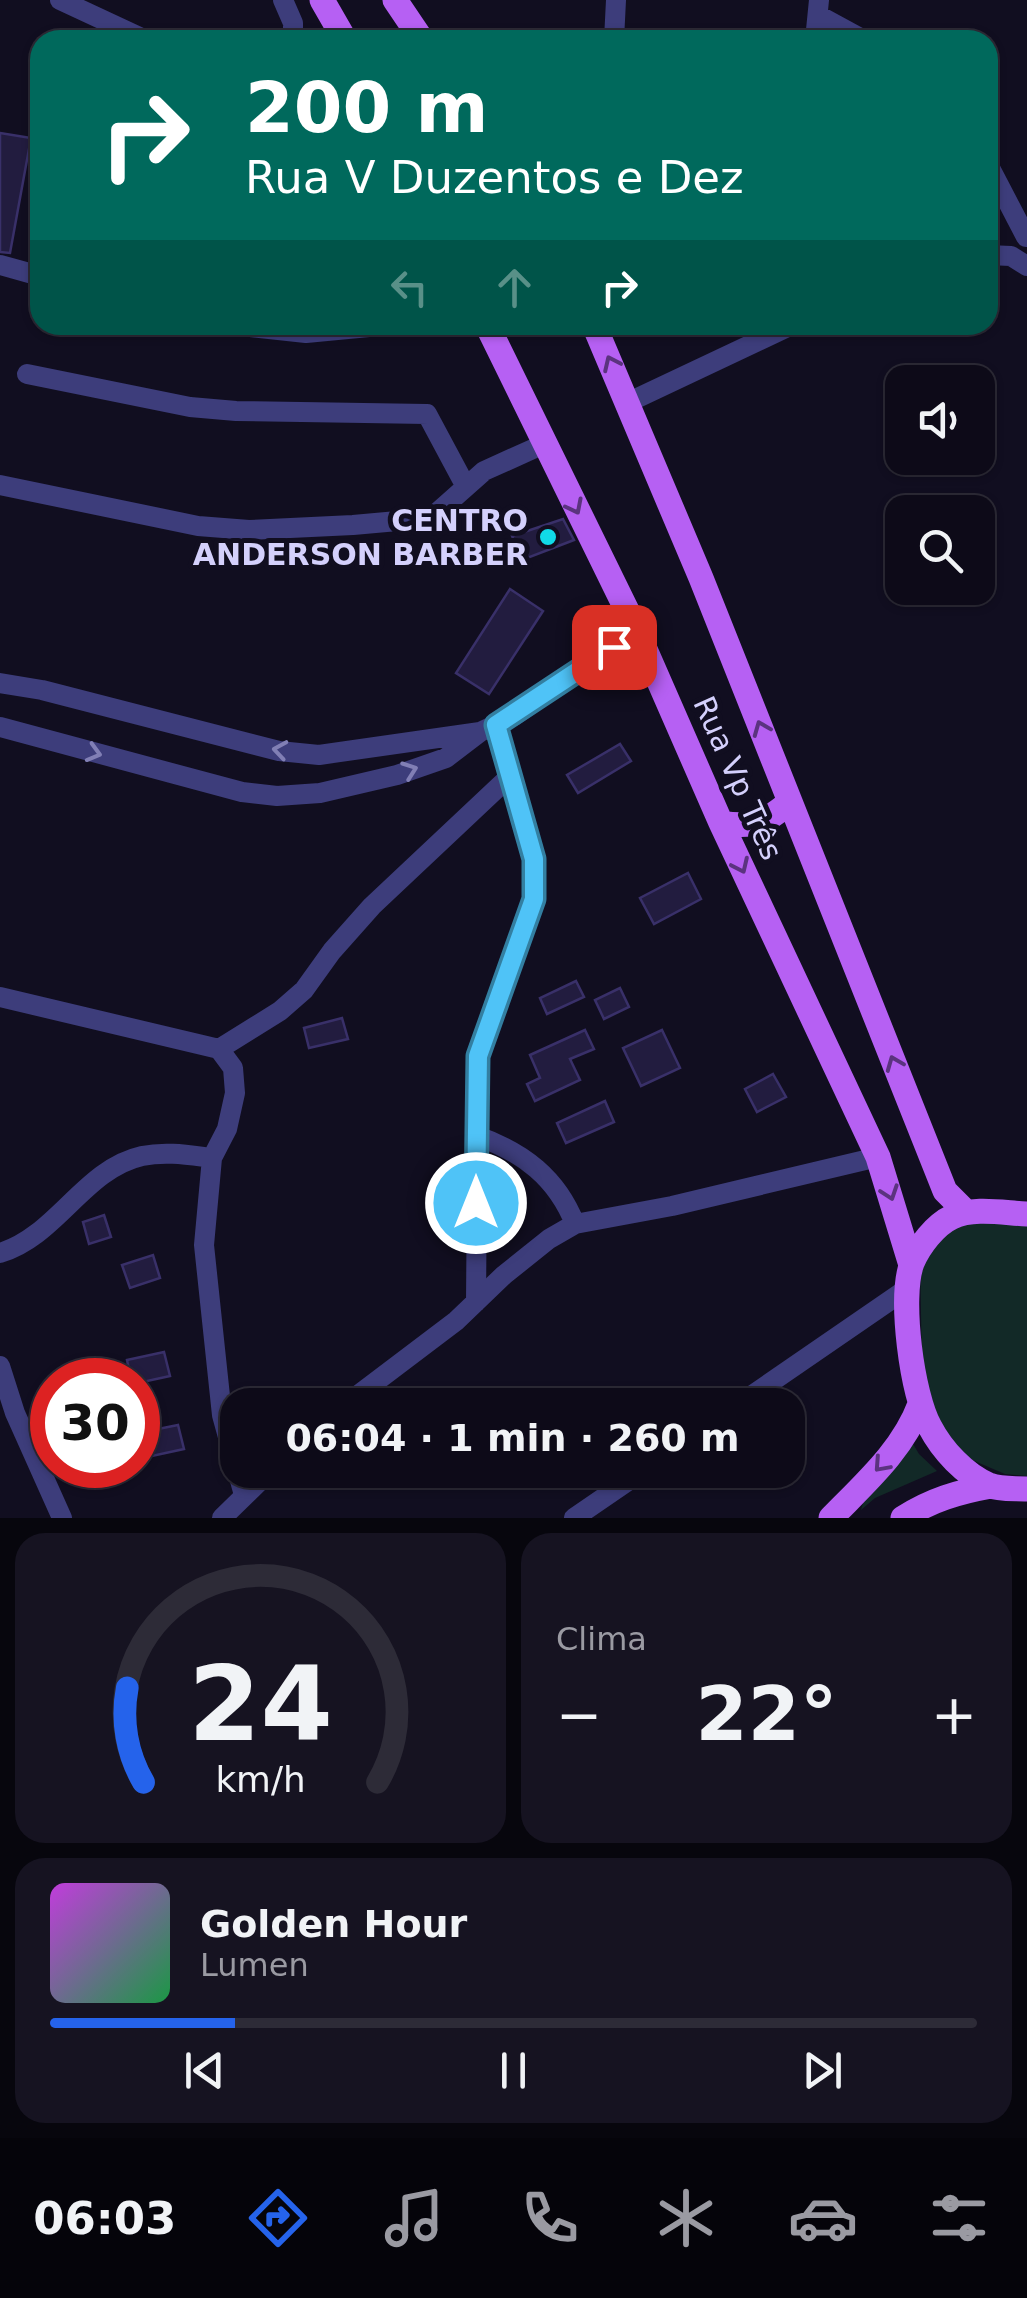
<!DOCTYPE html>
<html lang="pt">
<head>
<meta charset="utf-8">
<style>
  :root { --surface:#0d0a18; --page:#161321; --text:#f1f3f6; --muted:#9a9aa2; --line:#2d2b37; --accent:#2563eb }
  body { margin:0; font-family:"DejaVu Sans",sans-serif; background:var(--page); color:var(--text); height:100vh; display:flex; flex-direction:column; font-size:38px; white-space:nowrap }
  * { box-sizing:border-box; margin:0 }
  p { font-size:32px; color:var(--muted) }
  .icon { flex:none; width:55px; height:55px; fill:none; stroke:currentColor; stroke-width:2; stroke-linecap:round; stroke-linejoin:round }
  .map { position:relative; height:1518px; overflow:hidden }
  .side { display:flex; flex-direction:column; gap:15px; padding:15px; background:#07060d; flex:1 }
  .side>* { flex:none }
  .top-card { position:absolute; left:30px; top:30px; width:968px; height:305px; border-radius:30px; box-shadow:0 2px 8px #0004,0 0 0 2px var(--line); background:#00695c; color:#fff; overflow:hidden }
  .buttons { position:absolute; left:885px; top:365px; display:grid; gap:20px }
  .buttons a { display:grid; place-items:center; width:110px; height:110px; border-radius:20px; background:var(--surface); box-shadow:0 2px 8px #0004,0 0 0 2px var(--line); font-size:50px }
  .speed { position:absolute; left:30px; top:1358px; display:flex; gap:20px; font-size:50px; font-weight:700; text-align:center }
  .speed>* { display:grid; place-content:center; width:130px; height:130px; border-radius:50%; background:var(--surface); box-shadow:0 2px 8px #0004,0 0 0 2px var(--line); line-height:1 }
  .speed .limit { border:15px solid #d22; background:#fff; color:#111 }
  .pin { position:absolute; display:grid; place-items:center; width:85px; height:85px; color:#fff; margin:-42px; border-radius:20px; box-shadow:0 5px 15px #0006 }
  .me { position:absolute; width:110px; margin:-55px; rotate:0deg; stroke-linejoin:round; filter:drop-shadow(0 0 8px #0008) }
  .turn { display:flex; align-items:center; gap:35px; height:210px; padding:0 50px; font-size:45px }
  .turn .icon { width:130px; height:130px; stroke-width:2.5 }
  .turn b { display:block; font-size:70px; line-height:85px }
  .lanes { display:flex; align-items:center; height:95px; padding:0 50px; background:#0003; justify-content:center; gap:50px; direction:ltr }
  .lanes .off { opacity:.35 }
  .big { font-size:75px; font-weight:600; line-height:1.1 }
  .side .card { flex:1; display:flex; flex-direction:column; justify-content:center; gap:15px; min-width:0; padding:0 35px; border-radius:30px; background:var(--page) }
  .side .dial { align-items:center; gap:0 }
  .dial svg { height:260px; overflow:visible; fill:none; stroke:var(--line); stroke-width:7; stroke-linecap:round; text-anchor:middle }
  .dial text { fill:var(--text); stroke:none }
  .song { display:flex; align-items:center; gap:30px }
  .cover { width:120px; height:120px; border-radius:15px; background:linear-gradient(135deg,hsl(290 70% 55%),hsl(140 70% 35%)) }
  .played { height:10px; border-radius:5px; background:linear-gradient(90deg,var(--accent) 20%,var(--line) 20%) }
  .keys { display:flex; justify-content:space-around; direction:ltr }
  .heat { display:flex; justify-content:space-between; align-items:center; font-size:55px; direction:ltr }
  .side .tiles { flex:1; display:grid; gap:15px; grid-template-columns:1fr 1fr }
  .card:last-child { grid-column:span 2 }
  .trip { position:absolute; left:220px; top:1388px; width:585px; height:100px; border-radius:30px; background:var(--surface); box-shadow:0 2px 8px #0004,0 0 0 2px var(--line); font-weight:600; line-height:100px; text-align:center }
  .dock { display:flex; height:160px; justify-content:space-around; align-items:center; background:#05040a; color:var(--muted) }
  .dock .icon { width:70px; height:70px }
  .dock .selected { color:var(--accent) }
  .dock b { font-size:45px; color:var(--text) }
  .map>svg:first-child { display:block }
  .green { fill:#122927 }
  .building { fill:#221c3f; stroke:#393069; stroke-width:2.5 }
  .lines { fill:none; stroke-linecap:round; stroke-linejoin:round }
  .minor { stroke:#3d3d7b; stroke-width:20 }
  .major { stroke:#b660f3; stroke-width:25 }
  .oneway { stroke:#5b337f }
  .oneway2 { stroke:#817fb5 }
  .route-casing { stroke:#337fa1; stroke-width:25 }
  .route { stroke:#4fc3f7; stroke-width:18 }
  .poi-dot { fill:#11dae7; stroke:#110e20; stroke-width:4 }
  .labels { text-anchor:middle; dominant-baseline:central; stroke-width:10; stroke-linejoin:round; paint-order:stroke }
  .poi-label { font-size:30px; font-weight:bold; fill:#d4d0fc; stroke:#110e20; text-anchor:end }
  .street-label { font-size:30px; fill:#d4d0fc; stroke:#110e20 }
</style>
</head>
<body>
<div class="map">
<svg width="1027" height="1518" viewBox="0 0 1027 1518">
  <rect width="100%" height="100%" fill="#110e20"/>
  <path class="green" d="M1027 1218V1476L1005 1474 972 1460 938 1430 922 1373 920 1254 942 1227Z
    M910 1439 919 1454 937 1471 875 1498 861 1510 863 1503Z"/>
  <path class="building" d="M0 133 31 138 10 253 0 252Z
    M563 519 574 540 522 560 512 536Z
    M510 589 543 611 489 694 456 673Z
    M620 744 631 761 578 793 567 775Z
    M688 873 701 899 654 924 640 898Z
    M576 981 584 997 547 1014 540 998Z
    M620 988 629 1007 604 1019 595 1000Z
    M342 1018 348 1039 309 1048 304 1028Z
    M585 1030 594 1049 570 1059 580 1080 535 1101 527 1084 540 1078 530 1055Z
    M662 1030 680 1068 641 1086 623 1048Z
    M773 1074 786 1097 757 1112 745 1089Z
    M605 1101 614 1122 566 1143 557 1123Z
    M104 1215 111 1237 89 1244 83 1222Z
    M153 1255 160 1278 130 1288 122 1265Z
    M164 1352 170 1376 138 1383V1380H131L127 1360Z
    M178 1425 184 1449 138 1459V1433Z"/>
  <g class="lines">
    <path class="minor" d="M60 0 146 40
      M283 0 293 23V40
      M818 15 864 40
      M614 40 616 0
      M815 40 819 0
      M988 164 1026 237
      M988 255 1011 256 1027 266
      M0 265 40 276
      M232 325 306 333 390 325
      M27 374 190 407 236 411 427 414 465 485
      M629 402 792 325
      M0 485 198 526 249 530 353 525 431 518 484 471 544 444
      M0 683 42 690 279 751 319 755 480 732
      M0 727 242 792 277 796 320 793 397 775 446 758 480 732 514 716 637 631
      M0 997 219 1049 233 1068 235 1093 227 1129 212 1158 204 1245 222 1415 244 1495
      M219 1049 280 1011 304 990 332 951 372 906 508 778
      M477 1136C523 1152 557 1178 575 1224
      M0 1253C57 1236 84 1169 142 1156 166 1151 188 1155 212 1158
      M476 1302 478 1056 534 899V859L496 725
      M0 1366 15 1413 62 1518
      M306 1405 351 1400
      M345 1405 456 1321 504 1275 549 1239 575 1224 672 1206 878 1157
      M738 1405 908 1288
      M222 1518 271 1470
      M574 1518 644 1470"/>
    <path class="major" d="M322 0 345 40
      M395 0 422 40
      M487 325 637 631 721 823 878 1157 911 1265
      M594 325 701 578 945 1191 966 1212
      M721 823C756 828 764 823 790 802
      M1027 1214C1003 1213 974 1207 952 1217 935 1225 919 1246 912 1263 899 1297 912 1396 930 1427 942 1450 965 1475 989 1485 1000 1490 1016 1488 1027 1489
      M831 1518C865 1483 903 1450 920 1404
      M903 1518C931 1500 958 1492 991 1486"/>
  </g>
  <defs><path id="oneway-chevron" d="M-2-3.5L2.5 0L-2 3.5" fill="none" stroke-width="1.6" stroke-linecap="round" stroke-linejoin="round" transform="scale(2.5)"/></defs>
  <g class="oneway">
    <use href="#oneway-chevron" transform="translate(611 363) rotate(-115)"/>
    <use href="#oneway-chevron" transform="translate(575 507) rotate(63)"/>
    <use href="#oneway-chevron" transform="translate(761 728) rotate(-112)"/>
    <use href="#oneway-chevron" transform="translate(741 866) rotate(65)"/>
    <use href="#oneway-chevron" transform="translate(894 1063) rotate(-112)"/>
    <use href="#oneway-chevron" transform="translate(890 1193) rotate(71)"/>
    <use href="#oneway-chevron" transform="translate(881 1465) rotate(132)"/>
  </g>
  <g class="oneway2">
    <use href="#oneway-chevron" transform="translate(280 750) rotate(-171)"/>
    <use href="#oneway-chevron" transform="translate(94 753) rotate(16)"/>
    <use href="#oneway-chevron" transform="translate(410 770) rotate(-20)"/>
  </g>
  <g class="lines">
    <g class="route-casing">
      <path id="route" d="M476 1203 478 1056 534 899V859L496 725 614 647"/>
    </g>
    <use href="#route" class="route"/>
  </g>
  <circle class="poi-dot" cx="548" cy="537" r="10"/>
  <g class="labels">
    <g class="poi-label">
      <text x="528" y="520">CENTRO<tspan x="528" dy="34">ANDERSON BARBER</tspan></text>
    </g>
    <g class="street-label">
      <text transform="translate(738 778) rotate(66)">Rua Vp Três</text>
    </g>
  </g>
</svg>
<div class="buttons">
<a><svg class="icon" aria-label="sound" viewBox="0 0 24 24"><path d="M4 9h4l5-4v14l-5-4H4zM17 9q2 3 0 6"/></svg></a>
<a><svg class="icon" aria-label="search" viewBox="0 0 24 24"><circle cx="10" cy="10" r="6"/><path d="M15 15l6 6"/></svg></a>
</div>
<div class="speed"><div class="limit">30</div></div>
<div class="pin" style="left:614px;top:647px;background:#d93025"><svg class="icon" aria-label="arrive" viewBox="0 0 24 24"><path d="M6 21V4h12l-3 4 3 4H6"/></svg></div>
<svg class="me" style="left:476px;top:1203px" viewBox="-20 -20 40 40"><circle r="17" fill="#4fc3f7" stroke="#fff" stroke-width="3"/><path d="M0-11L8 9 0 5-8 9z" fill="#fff"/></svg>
<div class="trip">06:04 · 1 min · 260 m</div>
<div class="top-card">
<div class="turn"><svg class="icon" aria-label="right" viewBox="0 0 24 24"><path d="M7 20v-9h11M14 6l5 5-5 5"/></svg><div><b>200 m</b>Rua V Duzentos e Dez</div></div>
<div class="lanes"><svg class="icon off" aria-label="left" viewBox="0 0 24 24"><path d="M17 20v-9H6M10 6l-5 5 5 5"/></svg><svg class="icon off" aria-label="ahead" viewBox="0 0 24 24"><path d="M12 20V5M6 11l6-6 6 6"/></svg><svg class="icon" aria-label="right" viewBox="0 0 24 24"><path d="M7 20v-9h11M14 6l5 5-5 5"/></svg></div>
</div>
</div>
<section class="side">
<div class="tiles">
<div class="card dial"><svg viewBox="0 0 100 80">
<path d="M14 69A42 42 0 1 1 86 69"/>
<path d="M14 69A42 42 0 0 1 9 40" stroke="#2563eb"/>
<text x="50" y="56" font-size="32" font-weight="700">24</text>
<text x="50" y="72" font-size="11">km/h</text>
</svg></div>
<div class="card"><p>Clima</p>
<div class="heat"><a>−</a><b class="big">22°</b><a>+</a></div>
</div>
<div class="card">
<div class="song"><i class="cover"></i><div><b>Golden Hour</b><p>Lumen</p></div></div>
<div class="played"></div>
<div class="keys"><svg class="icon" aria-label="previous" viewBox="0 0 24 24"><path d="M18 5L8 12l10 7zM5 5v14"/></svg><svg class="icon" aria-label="pause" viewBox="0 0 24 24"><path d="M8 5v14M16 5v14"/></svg><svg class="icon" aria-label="next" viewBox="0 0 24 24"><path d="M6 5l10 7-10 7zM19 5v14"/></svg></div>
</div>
</div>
</section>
<nav class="dock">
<b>06:03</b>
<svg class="icon selected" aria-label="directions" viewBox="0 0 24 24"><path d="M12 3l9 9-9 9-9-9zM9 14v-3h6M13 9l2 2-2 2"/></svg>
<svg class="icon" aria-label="music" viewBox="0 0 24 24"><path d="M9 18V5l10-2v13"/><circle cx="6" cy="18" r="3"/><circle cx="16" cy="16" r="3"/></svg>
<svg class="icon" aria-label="phone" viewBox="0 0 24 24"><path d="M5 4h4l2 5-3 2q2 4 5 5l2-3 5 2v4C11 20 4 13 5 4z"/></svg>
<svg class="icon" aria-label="climate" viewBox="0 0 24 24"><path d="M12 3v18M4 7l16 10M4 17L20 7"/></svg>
<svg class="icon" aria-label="car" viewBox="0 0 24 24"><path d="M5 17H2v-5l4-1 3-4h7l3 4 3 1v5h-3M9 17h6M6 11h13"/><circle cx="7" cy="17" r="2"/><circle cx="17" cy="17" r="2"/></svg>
<svg class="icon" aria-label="filters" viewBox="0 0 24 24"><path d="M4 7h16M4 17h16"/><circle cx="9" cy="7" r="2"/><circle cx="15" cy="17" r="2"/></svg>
</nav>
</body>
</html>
